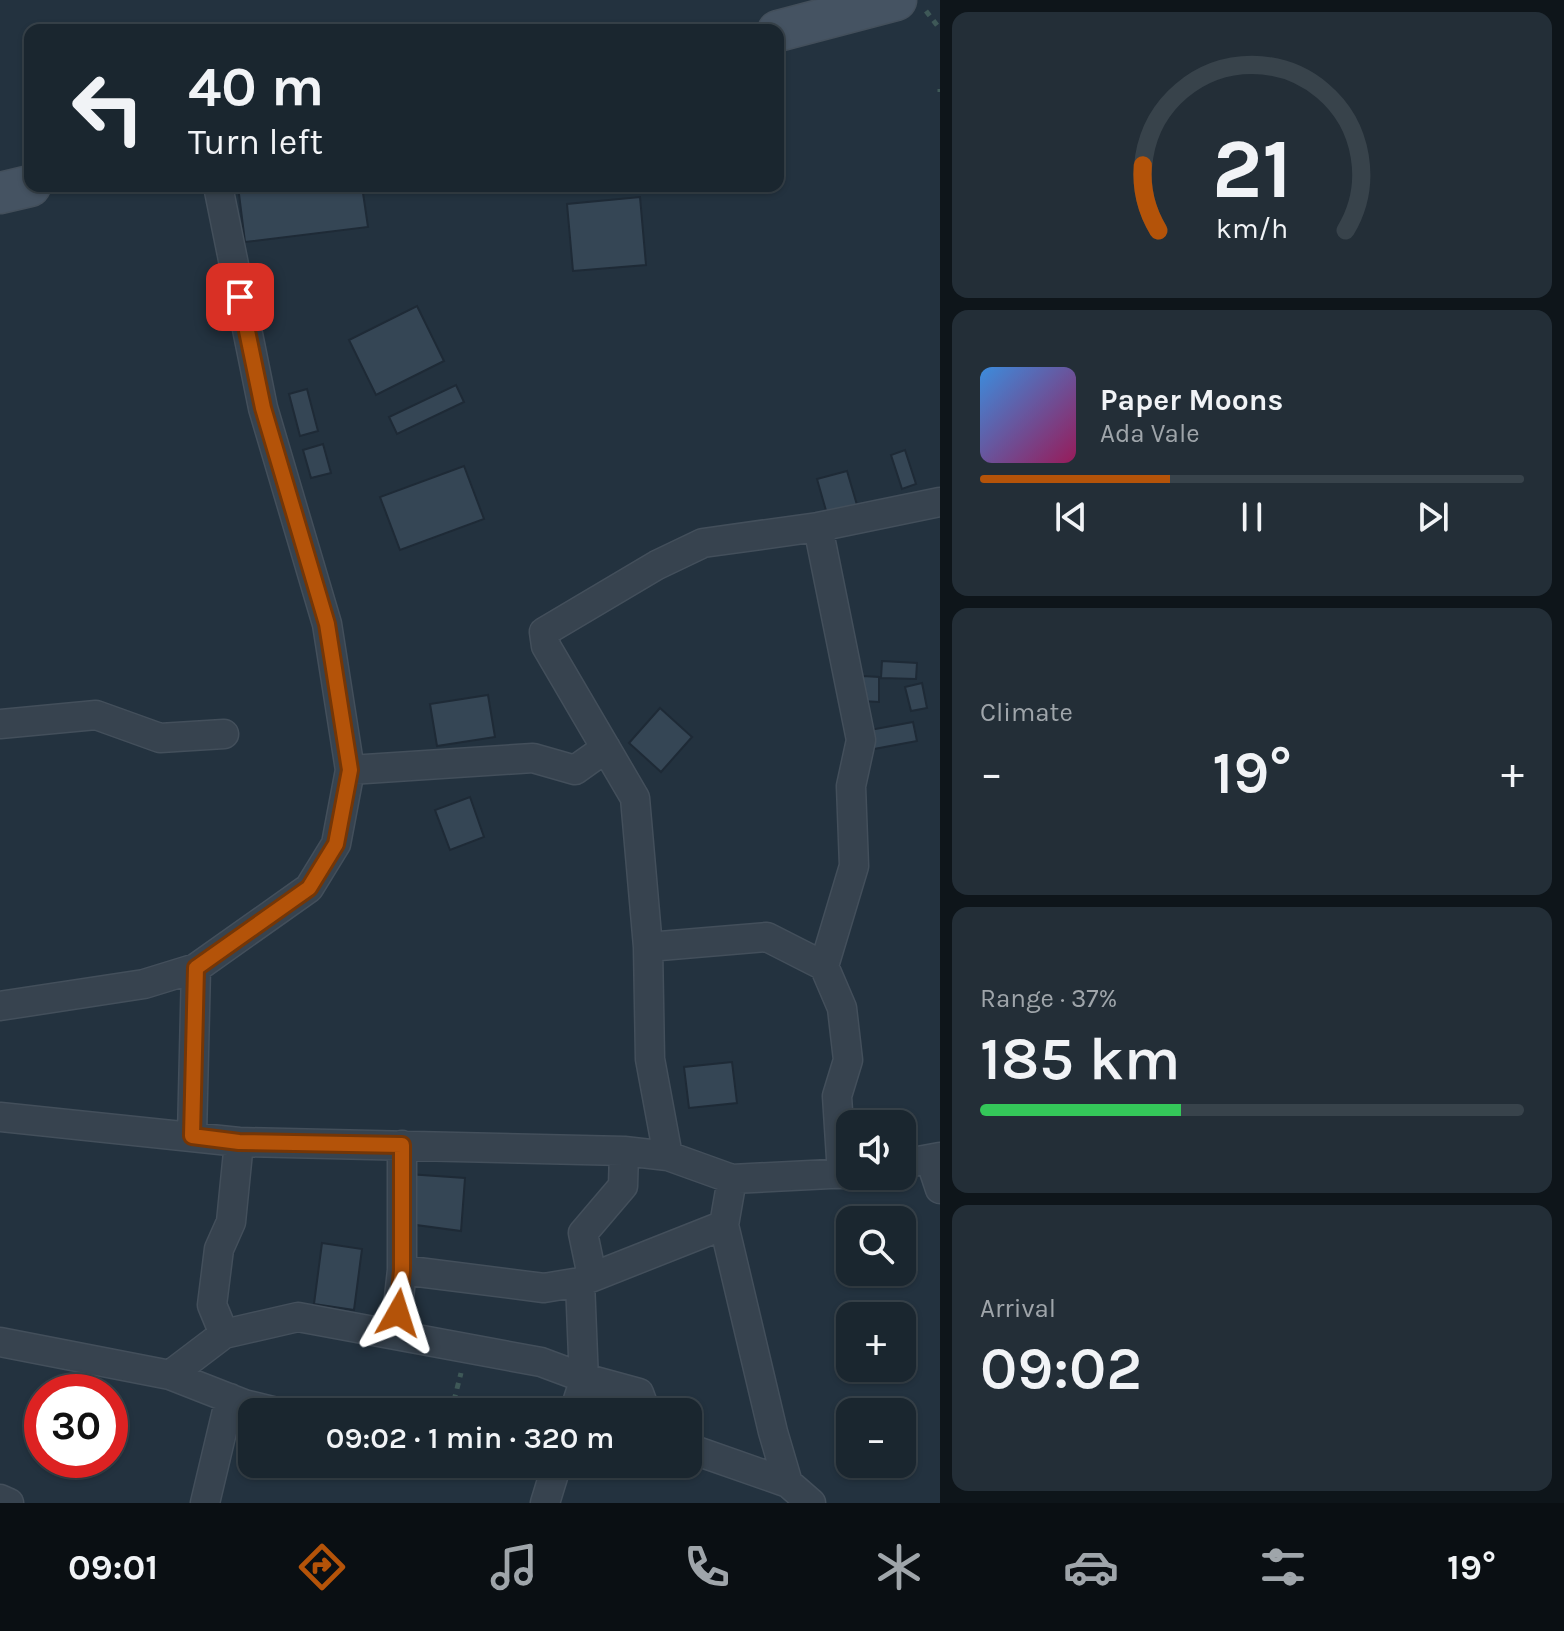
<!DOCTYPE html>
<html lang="en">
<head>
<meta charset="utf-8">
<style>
  :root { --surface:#1a262f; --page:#232e37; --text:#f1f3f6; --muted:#9fa5aa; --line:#38434b; --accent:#b45309 }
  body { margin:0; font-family:Karla,sans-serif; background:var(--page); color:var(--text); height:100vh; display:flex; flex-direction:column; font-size:30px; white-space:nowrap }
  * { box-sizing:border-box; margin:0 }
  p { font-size:26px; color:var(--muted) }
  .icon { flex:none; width:44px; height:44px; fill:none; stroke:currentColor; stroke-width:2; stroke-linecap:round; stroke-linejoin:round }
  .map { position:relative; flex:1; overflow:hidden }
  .panel { display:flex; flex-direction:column; gap:12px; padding:12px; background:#0e151a; width:624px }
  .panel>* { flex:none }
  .banner { position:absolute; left:24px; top:24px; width:760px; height:168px; border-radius:16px; box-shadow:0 2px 6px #0004,0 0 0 2px var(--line); background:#1a262f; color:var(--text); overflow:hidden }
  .tools { position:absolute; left:836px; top:1110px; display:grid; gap:16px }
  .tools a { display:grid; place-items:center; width:80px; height:80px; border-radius:16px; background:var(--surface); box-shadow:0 2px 6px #0004,0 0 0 2px var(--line); font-size:40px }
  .speed { position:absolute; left:24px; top:1374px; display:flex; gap:16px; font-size:40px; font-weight:700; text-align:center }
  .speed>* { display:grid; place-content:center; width:104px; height:104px; border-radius:50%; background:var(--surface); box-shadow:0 2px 6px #0004,0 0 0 2px var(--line); line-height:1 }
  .speed .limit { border:12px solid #d22; background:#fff; color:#111 }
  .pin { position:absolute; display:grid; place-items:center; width:68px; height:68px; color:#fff; margin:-34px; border-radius:16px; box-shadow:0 4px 12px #0006 }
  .me { position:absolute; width:88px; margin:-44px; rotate:6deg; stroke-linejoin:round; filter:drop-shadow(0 0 6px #0008) }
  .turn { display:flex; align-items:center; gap:28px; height:168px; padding:0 32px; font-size:36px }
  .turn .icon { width:104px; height:104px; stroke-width:2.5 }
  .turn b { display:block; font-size:56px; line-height:68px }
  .big { font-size:60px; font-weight:600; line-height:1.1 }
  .panel .tile { flex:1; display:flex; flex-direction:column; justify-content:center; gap:12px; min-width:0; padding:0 28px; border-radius:16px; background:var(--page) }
  .panel .dial { align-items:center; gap:0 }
  .dial svg { height:208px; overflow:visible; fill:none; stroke:var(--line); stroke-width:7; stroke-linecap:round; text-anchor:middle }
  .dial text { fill:var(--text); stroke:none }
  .song { display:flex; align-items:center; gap:24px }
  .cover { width:96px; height:96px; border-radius:12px; background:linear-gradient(135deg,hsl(210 70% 55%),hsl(330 70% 35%)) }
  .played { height:8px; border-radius:4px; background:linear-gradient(90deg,var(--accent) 35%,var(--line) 35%) }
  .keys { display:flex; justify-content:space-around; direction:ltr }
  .heat { display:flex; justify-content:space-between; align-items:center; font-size:44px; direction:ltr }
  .charge { height:12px; border-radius:6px; background:linear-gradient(90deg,#34c759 37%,var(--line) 0) }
  .trip { position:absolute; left:238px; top:1398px; width:464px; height:80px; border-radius:16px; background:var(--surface); box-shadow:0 2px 6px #0004,0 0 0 2px var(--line); font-weight:600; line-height:80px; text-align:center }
  .tabs { display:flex; height:128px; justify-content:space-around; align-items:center; background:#0a0f13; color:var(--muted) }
  .tabs .icon { width:56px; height:56px }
  .tabs .active { color:var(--accent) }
  .tabs b { font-size:36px; color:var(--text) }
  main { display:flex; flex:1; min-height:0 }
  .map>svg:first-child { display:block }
  .building { fill:#354655; stroke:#1e2a36; stroke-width:2 }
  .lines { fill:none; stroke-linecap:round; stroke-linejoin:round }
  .street-casing { stroke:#434f5b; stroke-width:31 }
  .secondary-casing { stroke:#434f5b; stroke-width:43 }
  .path { stroke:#3e5857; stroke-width:5; stroke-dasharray:6 6; stroke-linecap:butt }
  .street { stroke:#37434f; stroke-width:28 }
  .secondary { stroke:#455362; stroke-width:40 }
  .route-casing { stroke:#753606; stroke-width:20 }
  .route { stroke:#b45309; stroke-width:14 }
</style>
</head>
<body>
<main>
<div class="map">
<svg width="940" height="1503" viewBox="0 0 940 1503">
  <rect width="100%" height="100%" fill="#23323f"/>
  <path class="building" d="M238 186H362L368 227 245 242Z
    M640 197 646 265 573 271 567 204Z
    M417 306 444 361 376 395 349 340Z
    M456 385 464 402 397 434 389 417Z
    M307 389 318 431 300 436 289 394Z
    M323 444 331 473 311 478 303 450Z
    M905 450 916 484 902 489 891 455Z
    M464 466 484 519 400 550 380 497Z
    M847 471 857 505 827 514 817 479Z
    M882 661 917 663 916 679 881 678Z
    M863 676 879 677V702L862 701Z
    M922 683 927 708 911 711 905 687Z
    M488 695 495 737 437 746 430 704Z
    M660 708 692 737 661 772 629 743Z
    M913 722 917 741 874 749 870 730Z
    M470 797 484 837 450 850 435 810Z
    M732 1062 737 1103 689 1108 684 1067Z
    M407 1174 465 1178 461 1231 409 1224Z
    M322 1243 362 1249 354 1310 314 1304Z"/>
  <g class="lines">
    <g class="street-casing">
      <path id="street" d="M818 527 861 740 851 786 854 866 824 966
        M0 724 96 715 160 738 224 734
        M350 770 533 758 575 770 606 748
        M648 947 767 937 824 966 842 1008 848 1060 837 1096 842 1174
        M0 1006 144 984 196 968 309 888 336 844 350 770 327 624 263 408 218 186
        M0 1117 239 1142 624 1151 668 1156 732 1179 850 1173
        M192 1136 196 968
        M668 1156 650 1059 648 947 635 798 546 646 544 632 657 565 703 543 818 527 940 502
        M930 1159 940 1189
        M902 1164 940 1157
        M732 1179 724 1225 773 1432 788 1483
        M402 1270 544 1288 580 1282 724 1225
        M592 1276 583 1233 623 1186 624 1151
        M224 1334 212 1305 219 1249 231 1222 239 1142
        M395 1334 402 1270V1145
        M0 1342 170 1375 244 1404 277 1412
        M170 1375 224 1334 298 1317 541 1362 584 1378 639 1393 646 1412
        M574 1412 584 1381 580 1282
        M688 1448 788 1483 811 1503
        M0 1499 9 1503
        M205 1503 230 1398
        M545 1503 557 1464"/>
    </g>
    <g class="secondary-casing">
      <path id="secondary" d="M778 31 896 0
        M0 193 30 186"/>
    </g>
    <path class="path" d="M926 11 940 29
      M940 89V92
      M451 1412 461 1373"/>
    <use href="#street" class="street"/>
    <use href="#secondary" class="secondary"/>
  </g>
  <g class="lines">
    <g class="route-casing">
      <path id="route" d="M240 297 263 408 327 624 350 770 336 844 309 888 196 968 192 1136 239 1142 402 1145V1270L398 1313"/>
    </g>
    <use href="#route" class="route"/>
  </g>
</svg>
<div class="tools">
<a><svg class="icon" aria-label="sound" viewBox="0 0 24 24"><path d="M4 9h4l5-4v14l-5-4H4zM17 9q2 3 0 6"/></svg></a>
<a><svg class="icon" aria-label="search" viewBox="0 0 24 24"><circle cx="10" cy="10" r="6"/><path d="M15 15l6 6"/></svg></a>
<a>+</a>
<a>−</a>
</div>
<div class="speed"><div class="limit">30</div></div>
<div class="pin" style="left:240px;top:297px;background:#d93025"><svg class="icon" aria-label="arrive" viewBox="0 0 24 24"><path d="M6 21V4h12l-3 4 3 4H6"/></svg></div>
<svg class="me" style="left:398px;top:1313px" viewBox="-20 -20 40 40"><path d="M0-17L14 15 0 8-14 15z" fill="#b45309" stroke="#fff" stroke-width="4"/></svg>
<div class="trip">09:02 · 1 min · 320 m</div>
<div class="banner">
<div class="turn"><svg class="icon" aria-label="left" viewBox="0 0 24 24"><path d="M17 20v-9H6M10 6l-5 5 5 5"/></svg><div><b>40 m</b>Turn left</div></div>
</div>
</div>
<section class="panel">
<div class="tile dial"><svg viewBox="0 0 100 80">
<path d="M14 69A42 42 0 1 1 86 69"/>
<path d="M14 69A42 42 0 0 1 8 44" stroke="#b45309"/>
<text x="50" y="56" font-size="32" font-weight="700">21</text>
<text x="50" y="72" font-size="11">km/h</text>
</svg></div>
<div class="tile">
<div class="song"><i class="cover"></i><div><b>Paper Moons</b><p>Ada Vale</p></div></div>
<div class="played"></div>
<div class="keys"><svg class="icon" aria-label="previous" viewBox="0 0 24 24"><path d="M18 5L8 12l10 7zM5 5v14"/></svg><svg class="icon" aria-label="pause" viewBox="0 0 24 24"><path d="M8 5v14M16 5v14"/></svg><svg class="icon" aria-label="next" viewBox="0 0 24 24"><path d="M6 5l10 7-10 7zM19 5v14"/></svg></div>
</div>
<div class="tile"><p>Climate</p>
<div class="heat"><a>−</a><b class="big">19°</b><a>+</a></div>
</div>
<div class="tile"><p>Range · 37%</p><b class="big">185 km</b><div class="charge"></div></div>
<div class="tile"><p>Arrival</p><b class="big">09:02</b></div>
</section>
</main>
<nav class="tabs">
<b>09:01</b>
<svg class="icon active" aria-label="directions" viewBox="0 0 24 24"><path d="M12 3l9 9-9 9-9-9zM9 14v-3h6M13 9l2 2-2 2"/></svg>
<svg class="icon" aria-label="music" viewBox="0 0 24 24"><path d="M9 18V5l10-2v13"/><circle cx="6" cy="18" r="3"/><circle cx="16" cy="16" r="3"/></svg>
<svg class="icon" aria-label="phone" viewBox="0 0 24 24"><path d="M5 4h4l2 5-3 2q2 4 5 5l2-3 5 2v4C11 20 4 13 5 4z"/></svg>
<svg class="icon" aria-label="climate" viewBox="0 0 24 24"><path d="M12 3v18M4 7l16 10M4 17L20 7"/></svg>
<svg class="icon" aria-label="car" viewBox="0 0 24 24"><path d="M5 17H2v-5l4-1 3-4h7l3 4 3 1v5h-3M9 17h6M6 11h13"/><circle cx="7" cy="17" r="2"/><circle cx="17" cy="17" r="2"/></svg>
<svg class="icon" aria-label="filters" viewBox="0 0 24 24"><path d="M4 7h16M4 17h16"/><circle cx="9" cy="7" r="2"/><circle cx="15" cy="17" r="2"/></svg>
<b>19°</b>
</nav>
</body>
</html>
